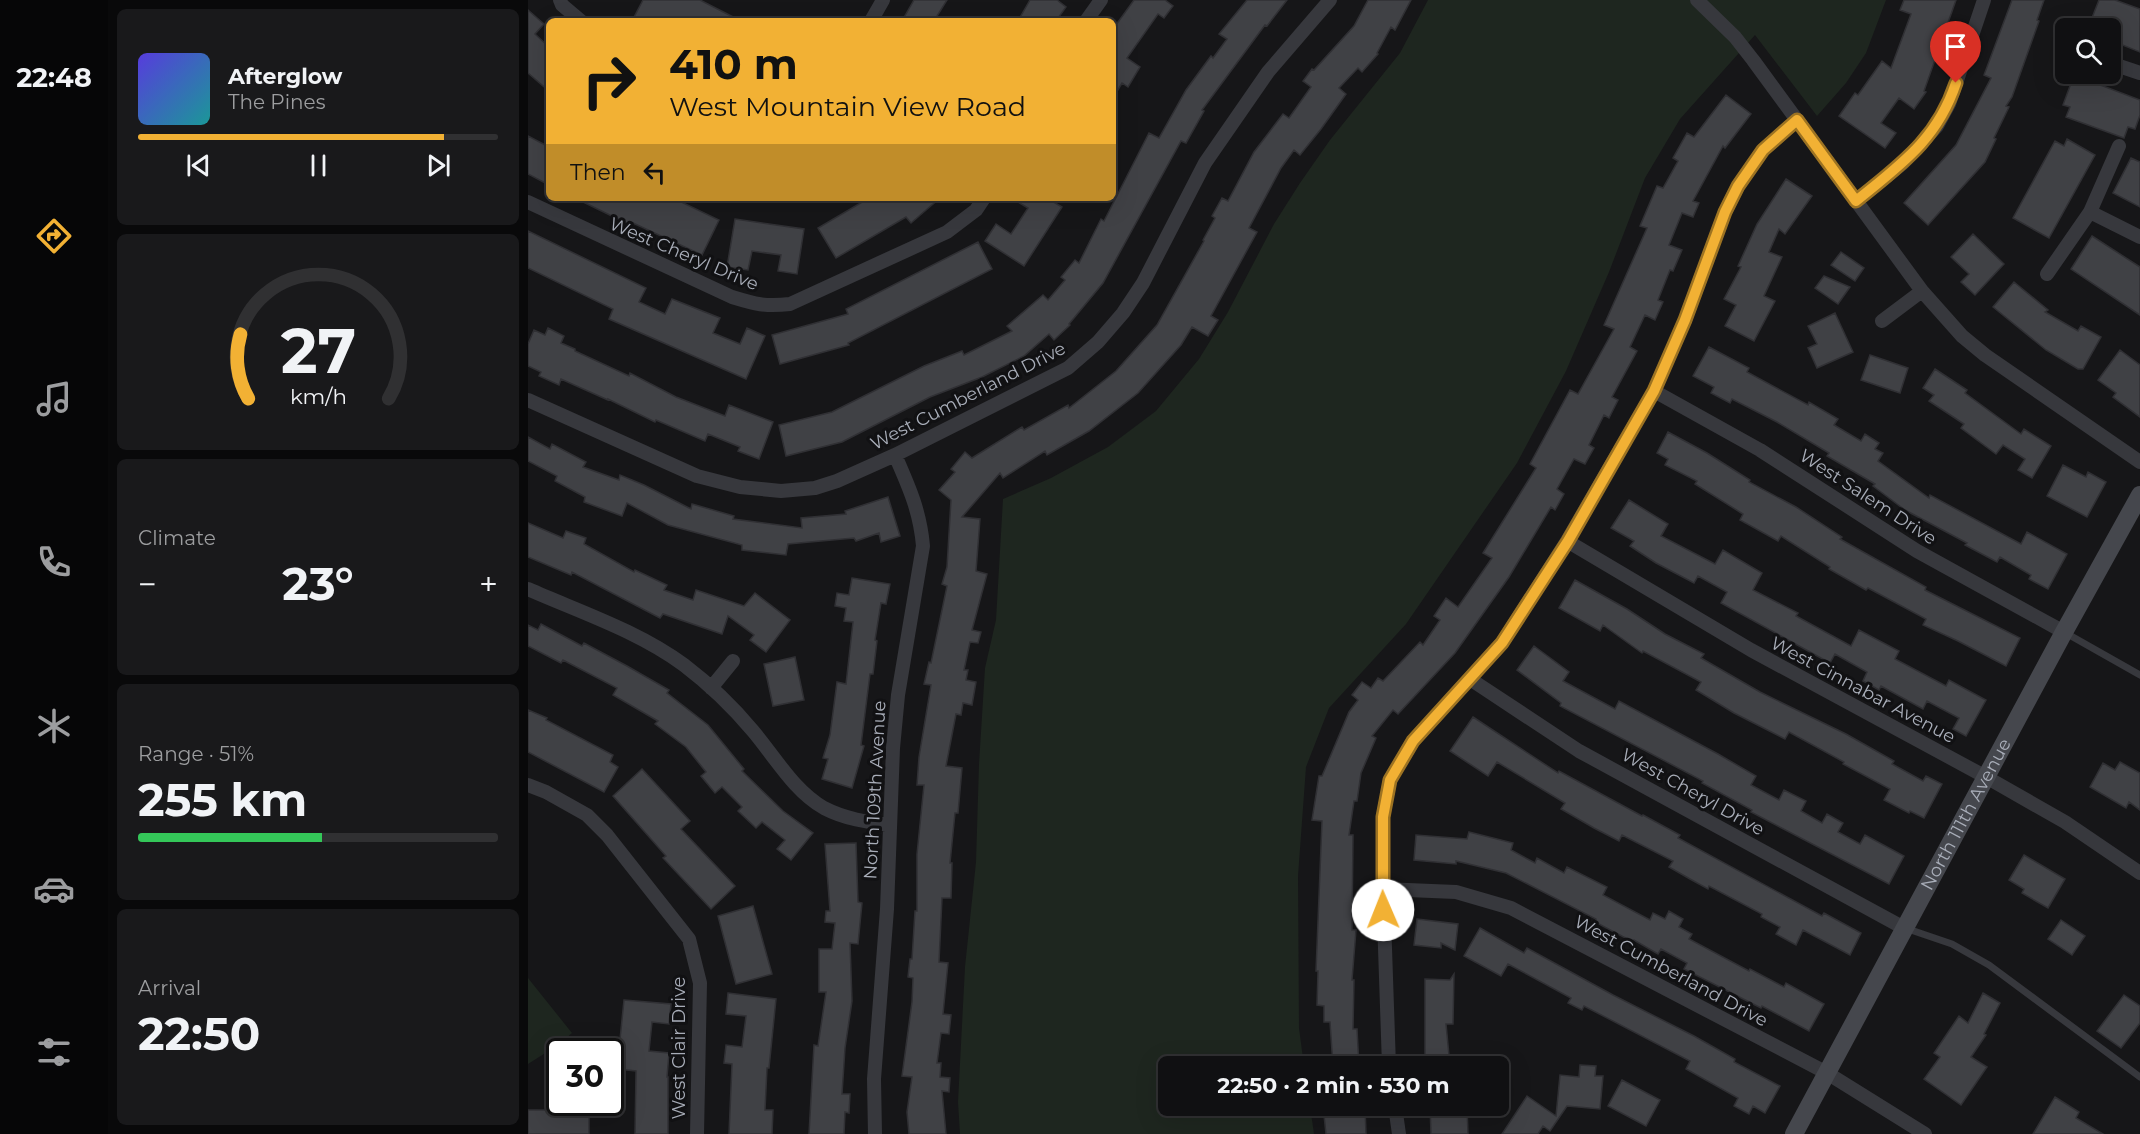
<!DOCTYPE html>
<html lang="en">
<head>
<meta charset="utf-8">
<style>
  :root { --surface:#101012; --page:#19191b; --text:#f1f3f6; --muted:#9c9d9f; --line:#303032; --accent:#f2b134 }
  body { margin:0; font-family:Montserrat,sans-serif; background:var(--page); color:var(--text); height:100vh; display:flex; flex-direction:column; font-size:22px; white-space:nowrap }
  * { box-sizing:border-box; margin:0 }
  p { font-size:20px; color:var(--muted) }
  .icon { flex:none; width:33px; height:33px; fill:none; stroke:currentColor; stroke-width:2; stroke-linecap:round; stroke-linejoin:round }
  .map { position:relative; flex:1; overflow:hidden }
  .sheet { display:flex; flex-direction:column; gap:9px; padding:9px; background:#09090a; width:420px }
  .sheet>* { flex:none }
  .banner { position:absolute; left:18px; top:18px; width:570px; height:183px; border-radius:9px; box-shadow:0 6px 24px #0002,0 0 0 2px var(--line); background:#f2b134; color:#111; overflow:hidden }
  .controls { position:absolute; left:1527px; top:18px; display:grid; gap:12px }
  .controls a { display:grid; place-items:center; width:66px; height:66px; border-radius:9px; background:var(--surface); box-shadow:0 6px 24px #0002,0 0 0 2px var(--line); font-size:30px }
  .speed { position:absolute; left:18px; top:1038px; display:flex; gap:12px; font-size:30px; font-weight:700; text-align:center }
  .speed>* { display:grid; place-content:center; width:78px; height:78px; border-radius:50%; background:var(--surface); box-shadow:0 6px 24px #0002,0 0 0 2px var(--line); line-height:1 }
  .speed .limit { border:3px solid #111; border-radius:9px; background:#fff; color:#111 }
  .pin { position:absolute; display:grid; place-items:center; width:51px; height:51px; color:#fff; margin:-62px -26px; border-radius:50% 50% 50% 0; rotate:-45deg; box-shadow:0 0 6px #0007 }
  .pin .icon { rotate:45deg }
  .me { position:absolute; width:66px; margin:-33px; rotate:359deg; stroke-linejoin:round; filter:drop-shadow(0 0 4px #0008) }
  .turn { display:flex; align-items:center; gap:21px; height:126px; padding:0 24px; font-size:27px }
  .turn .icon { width:78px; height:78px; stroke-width:2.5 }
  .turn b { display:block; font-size:42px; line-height:51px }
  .then { display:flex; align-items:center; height:57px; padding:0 24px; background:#0003; gap:12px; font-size:22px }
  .big { font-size:45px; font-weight:700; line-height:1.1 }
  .sheet .card { flex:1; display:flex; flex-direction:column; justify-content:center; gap:9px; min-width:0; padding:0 21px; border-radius:9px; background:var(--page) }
  .sheet .dial { align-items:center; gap:0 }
  .dial svg { height:156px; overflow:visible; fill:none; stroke:var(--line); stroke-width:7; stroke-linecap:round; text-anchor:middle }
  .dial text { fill:var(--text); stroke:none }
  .song { display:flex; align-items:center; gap:18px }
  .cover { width:72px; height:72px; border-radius:9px; background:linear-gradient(135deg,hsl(250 70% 55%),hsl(180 70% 35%)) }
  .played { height:6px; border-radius:3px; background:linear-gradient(90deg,var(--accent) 85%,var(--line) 85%) }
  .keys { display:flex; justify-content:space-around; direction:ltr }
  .heat { display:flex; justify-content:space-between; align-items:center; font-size:33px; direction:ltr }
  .charge { height:9px; border-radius:4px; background:linear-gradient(90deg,#34c759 51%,var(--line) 0) }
  .trip { position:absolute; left:630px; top:1056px; width:351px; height:60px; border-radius:9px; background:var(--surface); box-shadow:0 6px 24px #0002,0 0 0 2px var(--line); font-weight:700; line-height:60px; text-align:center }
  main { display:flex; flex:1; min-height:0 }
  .menu { display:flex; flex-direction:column; width:108px; justify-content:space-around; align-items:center; background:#060607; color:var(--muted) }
  .menu .icon { width:42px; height:42px }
  .menu .current { color:var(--accent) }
  .menu b { font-size:27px; color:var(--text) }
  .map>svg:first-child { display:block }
  .green { fill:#1e261f }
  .building { fill:#404145; stroke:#303034; stroke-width:1.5 }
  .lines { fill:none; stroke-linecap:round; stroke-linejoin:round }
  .lane { stroke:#37383d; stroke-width:7 }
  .street { stroke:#37383d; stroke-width:14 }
  .secondary { stroke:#45474d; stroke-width:18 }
  .route-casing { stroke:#9d7322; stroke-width:15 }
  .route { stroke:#f2b134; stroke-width:10 }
  .labels { text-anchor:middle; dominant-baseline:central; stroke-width:6; stroke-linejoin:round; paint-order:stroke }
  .street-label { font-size:18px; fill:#a8adb8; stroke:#111113 }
</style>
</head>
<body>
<main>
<nav class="menu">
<b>22:48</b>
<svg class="icon current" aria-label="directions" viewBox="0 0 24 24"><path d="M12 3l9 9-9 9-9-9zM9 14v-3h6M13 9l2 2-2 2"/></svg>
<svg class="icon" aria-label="music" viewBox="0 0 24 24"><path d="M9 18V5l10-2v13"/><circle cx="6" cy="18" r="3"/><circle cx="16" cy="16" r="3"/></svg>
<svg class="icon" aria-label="phone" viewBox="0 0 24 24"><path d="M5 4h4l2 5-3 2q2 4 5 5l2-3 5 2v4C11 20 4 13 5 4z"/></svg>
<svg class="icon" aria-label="climate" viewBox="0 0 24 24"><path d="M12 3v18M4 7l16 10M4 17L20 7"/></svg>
<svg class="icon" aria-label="car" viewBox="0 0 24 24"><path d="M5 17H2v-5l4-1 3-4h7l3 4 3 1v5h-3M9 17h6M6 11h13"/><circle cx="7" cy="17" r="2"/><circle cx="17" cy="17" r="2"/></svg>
<svg class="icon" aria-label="filters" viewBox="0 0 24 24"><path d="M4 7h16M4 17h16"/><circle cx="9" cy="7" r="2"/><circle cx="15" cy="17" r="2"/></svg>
</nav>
<section class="sheet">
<div class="card">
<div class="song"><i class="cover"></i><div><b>Afterglow</b><p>The Pines</p></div></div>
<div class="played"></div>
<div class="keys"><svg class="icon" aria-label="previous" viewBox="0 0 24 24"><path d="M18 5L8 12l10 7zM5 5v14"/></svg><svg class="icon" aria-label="pause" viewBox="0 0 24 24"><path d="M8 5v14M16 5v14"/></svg><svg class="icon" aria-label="next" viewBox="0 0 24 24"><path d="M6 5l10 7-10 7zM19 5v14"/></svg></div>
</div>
<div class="card dial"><svg viewBox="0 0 100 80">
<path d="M14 69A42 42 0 1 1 86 69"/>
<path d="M14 69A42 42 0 0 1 10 36" stroke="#f2b134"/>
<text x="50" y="56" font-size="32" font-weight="700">27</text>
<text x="50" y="72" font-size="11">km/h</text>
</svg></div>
<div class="card"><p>Climate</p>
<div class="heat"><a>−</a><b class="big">23°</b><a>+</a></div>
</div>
<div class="card"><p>Range · 51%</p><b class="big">255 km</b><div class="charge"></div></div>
<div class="card"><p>Arrival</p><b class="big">22:50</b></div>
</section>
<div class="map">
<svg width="1612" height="1134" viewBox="0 0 1612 1134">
  <rect width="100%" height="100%" fill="#161618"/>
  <path class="green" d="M900 0H1358L1338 53 1318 83 1289 116 1227 35 1152 119 1117 178 1081 272 1038 371 989 463 878 624 801 708 778 767 770 876 771 1028 776 1066H640V1106H782L786 1134H432L430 1102 437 967 448 862 451 764 457 668 468 620 475 499 523 478 580 447 628 411 671 359 700 312 746 224 772 183 802 140 872 53Z
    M0 978 44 1033 30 1045 0 1064Z"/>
  <path class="building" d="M115 0H172L213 21H104Z
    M386 0H419L406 21H374Z
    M502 0H529L538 7 528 21H490Z
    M606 0H637L645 6 636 18 630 14 599 58 612 67 600 87 594 83 585 98V29Z
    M719 0H759L739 26 737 25 674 110 676 111 658 143 653 141 575 283 541 324 542 325 526 340 521 334 496 356 454 377 402 397 314 442 258 456 251 425 304 412 396 366 434 351 436 355 484 331 479 326 515 295 520 300 537 280 533 277 547 260 551 263 573 219 576 221 621 133 631 138 658 90 683 56 685 58 699 39 691 34Z
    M840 0H883L867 30 863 27 849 53 850 54 834 72 830 68 811 88 818 94 793 129 772 155 766 150 753 168 721 228 729 232 683 316 690 320 680 336 664 327 653 345 610 393 561 431 519 455 517 451 475 478 472 473 434 517 452 519 448 571 459 574 444 630 453 632 450 643 442 642 436 670H440L438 680 448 682 444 705 435 703 433 715 428 714 418 766 434 768 430 813H427L422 863H424L423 898H414L411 962 420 963 415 1014 423 1015 421 1034 413 1033 409 1063H413L412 1077 422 1078 421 1092 414 1091 418 1134H381L379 1112 384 1077 374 1076 384 1002 385 978 380 977 382 959H384L387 911H389V854L396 785H389L391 757 403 685 396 684 401 662 403 663 419 586 414 584 419 567 423 500 411 490 427 472 423 469 437 452 444 458 494 427 496 430 540 405 541 408 588 371 629 325 676 241 675 240 687 218 684 216 694 198 700 201 726 152 755 114 761 118 783 87 775 81 784 69 786 70 826 26Z
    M1376 0H1428L1396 91 1398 92 1386 109 1371 98 1353 123 1368 133 1357 148 1311 116 1327 93 1330 95 1354 61 1363 68 1383 14 1372 10Z
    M1484 0H1516L1509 20 1511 21 1484 97 1478 106 1481 107 1466 138 1468 139 1457 162 1400 225 1376 203 1428 145 1463 78 1456 75Z
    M1571 0H1587L1612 9V52L1582 40V28H1560Z
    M0 10 16 24 7 34 21 47V91L0 73Z
    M1546 75 1612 100V115L1607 129 1600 127 1596 138 1538 117 1542 107 1535 105Z
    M1198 95 1223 114 1197 148 1195 146 1165 201 1171 203 1165 217 1154 213 1141 245 1154 250 1145 271 1142 270 1130 300 1135 302 1127 320 1117 315 1102 347 1109 351 1084 397 1090 400 1081 418 1076 415 1061 445 1066 448 1057 464 1046 459 1029 489 1036 494 1027 510 1023 507 981 577 927 653 870 714 865 710 844 736 848 738 833 773 829 801H826L821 835H825L824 930H828L824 980H826L825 1029H829L831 1066H805L802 1022H796V1006L789 1005 790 971H788L794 821 784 820 791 776H794L821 712 830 700 824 695 834 682 843 688 850 678 855 681 892 642 895 645 912 620 906 616 918 598 930 607 964 558 955 553 1008 468 1002 464 1042 390 1050 394 1086 329 1076 325 1119 228 1112 226 1129 186 1135 188 1150 161 1145 158 1159 133 1166 137Z
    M0 136 21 147V185L0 174Z
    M1539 139 1567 155 1521 238 1485 218 1527 141 1536 146Z
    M1603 158 1612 162V207L1585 193Z
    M1258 179 1284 196 1257 234 1251 229 1241 252 1254 257 1236 296 1247 301 1226 341 1197 326 1208 305 1196 299 1213 267 1210 266 1229 224Z
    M47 198H145L191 220 174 255 103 222 102 225Z
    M341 198H412L383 223 378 217 308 258 290 228Z
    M483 198H519L534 207 496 266 457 241 468 224 483 234 500 208Z
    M207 219 276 229 269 274 250 271 253 255 224 251 220 270 199 267Z
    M0 231 118 288 111 302 137 314 144 299 192 318 185 333 212 344 219 328 237 336 218 379 81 319 85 309 0 268Z
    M1445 234 1476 264 1447 295 1433 282 1441 274 1423 257Z
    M1564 236 1612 267V315L1543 269Z
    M450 242 464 269 320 343 321 345 252 364 244 335 320 314 318 309Z
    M1313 252 1336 268 1327 281 1303 265Z
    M1296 276 1322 287 1310 304 1287 288Z
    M1486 282 1520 310 1517 312 1550 331 1553 326 1573 337 1555 369H1550L1518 350 1465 307Z
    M1307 313 1325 352 1289 368 1280 348 1289 344 1280 326Z
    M20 328 36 336 33 343 47 349V351L101 376 102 373 148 397 197 416 201 405 245 422 231 459 210 451 212 447 180 434 177 441 128 420 127 422 80 399V400L33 379 31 385 11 376 13 372 0 366V344L6 330 17 335Z
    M1181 347 1221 368 1219 372 1280 405 1281 402 1310 419 1306 425 1333 441 1337 434 1351 443 1347 449 1355 453 1350 461 1401 498 1402 495 1493 544 1499 532 1539 554 1520 589 1501 579 1503 575 1472 557 1469 562 1437 545 1439 543 1377 510 1345 486 1347 484 1299 456 1301 453 1249 422 1204 399 1202 403 1183 393 1186 387 1165 376Z
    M1592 350 1612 365V417L1585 397 1588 393 1570 380Z
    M1342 355 1380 368 1372 393 1333 380Z
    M1407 369 1439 390 1437 393 1493 434 1496 429 1523 446 1504 478 1490 470 1497 459 1475 445 1468 454 1433 428 1436 424 1401 401 1406 395 1395 388Z
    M1140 432 1179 453 1222 480 1221 482 1268 507 1314 537 1312 539 1398 587 1397 590 1492 638 1478 666 1430 641 1395 625 1398 619 1340 588 1338 590 1301 569 1302 567 1253 536 1250 541 1212 520 1215 514 1167 484 1169 481 1137 465 1140 459 1129 453Z
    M0 437 22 449 24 444 58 462 55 467 91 480 92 475 116 485 163 509 164 504 206 516 205 519 274 528 273 518 318 514 317 511 360 497 372 536 353 542 351 533 328 541 326 538 260 544 258 555 214 550V545L140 525 99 503 94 516 56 502 57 497 27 481 29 476 0 461Z
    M1535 465 1558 477 1560 472 1578 482 1559 517 1519 496Z
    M1101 500 1140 524 1133 536 1187 564 1195 550 1234 573 1225 590 1270 613 1268 616 1323 646 1331 630 1371 651 1367 659 1418 686 1421 680 1458 700 1438 736 1425 729 1431 718 1399 701 1395 709 1353 686 1351 690 1335 681 1339 672 1307 654 1302 663 1193 603 1199 592 1170 576 1166 583 1128 563 1102 546 1106 541 1083 528Z
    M0 523 35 538 38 531 58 538 56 544 106 572 107 570 139 585 136 590 165 600 168 590 216 606 227 593 262 620 238 652 222 640 226 635 200 616 194 634 135 614 132 618 44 572 43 575 0 557Z
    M324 578 362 584 358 604 353 603 347 640 349 641 345 674H342L333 745 336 746 324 788 294 779 300 759 295 758 302 735 309 682 318 684 325 622 316 621 318 608 307 606 309 593 321 595Z
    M1047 580 1099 609 1137 634 1176 654 1173 658 1232 692 1318 734 1366 761 1364 764 1395 781 1398 776 1414 784 1396 818 1382 811 1381 813 1356 800 1362 789 1315 764 1316 762 1261 732 1257 739 1206 713 1168 690 1173 682 1115 651 1114 653 1075 625 1072 631 1031 608Z
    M13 624 54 646 56 643 99 666 141 690 139 693 180 725 216 769 214 771 255 811 285 833 263 860 249 849 257 840 234 822 228 828 210 811 214 807 194 787 187 793 173 776 178 772 158 747 127 724 130 721 85 695 89 688 35 660 33 663 0 646V625L10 630Z
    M1006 646 1041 672 1035 681 1087 709 1091 701 1190 754 1228 776 1223 785 1251 800 1256 790 1278 801 1273 811 1294 823 1299 814 1315 823 1310 832 1332 844 1337 835 1376 856 1361 884 1223 812 1224 810 1174 783 1175 781 1032 706 1033 703 989 670Z
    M267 657 276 700 245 706 236 664Z
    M0 710 19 718 18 720 85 755 82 762 90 767 76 792 0 752Z
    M945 717 1030 773 1031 771 1114 816 1115 815 1152 835 1150 838 1294 916 1296 913 1333 933 1322 955 1275 930 1268 945 1248 934 1252 927 1233 917 1234 914 1181 886 1180 889 1162 879 1141 867 1145 861 1094 835 1091 841 1066 828 1033 809 1037 803 969 762 960 776 922 751Z
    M1592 762 1612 773V810L1601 802 1598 808 1562 787 1575 763 1587 770Z
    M114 769 162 821 153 829 207 886 183 909 135 858 138 856 85 796Z
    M941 832 985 843 983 850 1007 863 1009 858 1036 873 1039 867 1079 887 1075 895 1122 920 1125 913 1137 919 1141 911 1155 919 1151 927 1164 934 1161 939 1221 971 1222 969 1256 987 1258 983 1296 1004 1281 1031 1234 1006 1233 1008 1156 969 1159 963 1133 949 1130 954 1106 940 1105 942 1067 922 1068 919 978 873 928 861V864L886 860 888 835 939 839Z
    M328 843 330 902 334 903 330 944 322 943 324 1001 317 1048 314 1094H322L321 1113 317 1112 316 1134H281L286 1045 290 1046 298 992H291V949H304L307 923 297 922 298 911H302L297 844Z
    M1496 855 1537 879 1520 908 1494 893 1496 889 1481 880Z
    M225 906 244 974 208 984 190 916Z
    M889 919 930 924 927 950 913 943V948L886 945Z
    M1533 920 1557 936 1544 955 1520 939Z
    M952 928 996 953 999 948 1085 995 1166 1036 1207 1059 1206 1062 1252 1086 1237 1113 1225 1106 1221 1114 1206 1106 1210 1098 1158 1069 1162 1061 1056 1006 1054 1010 1040 1003 1043 998 980 964 973 976 936 956Z
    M926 974 925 1024H918L922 1066H897V979L922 980Z
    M200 993 248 999 241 1068H239L237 1110H245L244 1134H201L204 1064 196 1063 198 1045 214 1047 218 1016 198 1014Z
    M1455 993 1472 1003 1456 1034 1458 1035 1443 1057 1459 1067 1433 1105 1396 1079 1412 1057 1406 1053 1431 1016 1440 1023Z
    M1596 995 1612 1006V1023L1593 1048 1569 1031Z
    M96 1000 143 1004 141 1024 124 1022 121 1051 141 1053 139 1077H140V1134H107L108 1071 89 1069Z
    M1052 1065 1068 1066 1067 1076H1075L1072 1109 1039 1106 1022 1131 1015 1126 1010 1134H974L999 1096 1028 1116 1032 1075 1051 1077Z
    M1094 1080 1132 1100 1118 1126 1080 1106Z
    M1527 1097 1551 1112 1548 1118 1575 1134H1505Z
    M795 1106H837L838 1134H798Z
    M902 1106H939L940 1134H903Z
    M0 1110H61V1134H0Z"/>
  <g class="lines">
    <path class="lane" d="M1536 632 1612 675
      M1377 928 1424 944 1461 965 1612 1077"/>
    <path class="street" d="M32 0 34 5 53 21
      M1169 0 1207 37 1225 60 1394 291 1434 336 1457 355 1612 462
      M343 21 355 0
      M558 21 573 0
      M1582 63 1612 73
      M1328 201 1375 163 1409 126 1421 104 1456 0
      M0 202 204 297C227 304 237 307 262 304L419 232 448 210 456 198
      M1562 212 1612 237
      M1519 274 1562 212 1591 146
      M1354 321 1394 291
      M1126 391 1232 450 1389 551 1536 632
      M0 400 169 476 212 487 253 491 287 488 309 481 367 455 540 368 570 342 595 313 615 283 677 163 740 72 802 0
      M1039 541 1223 650 1458 777 1537 822 1612 873
      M0 589C52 612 110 631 156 665 181 684 205 707 225 731 247 757 266 791 296 808 317 819 339 822 362 825
      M942 679 1051 751 1376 928
      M183 688 205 661
      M0 785 18 792 59 815 79 835 161 939 172 983 169 1134
      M855 889 928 892 983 908 1299 1073 1397 1134
      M861 1066 855 889V817L862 780 885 741 974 643 1039 541 1126 391 1157 320 1197 212 1210 186 1235 150 1269 120
      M867 1106 871 1134
      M347 1134 346 1079 359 909 365 748 370 695 395 546C392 511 381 487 367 455"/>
    <path class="secondary" id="s1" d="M1266 1134 1536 632 1612 495"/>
  </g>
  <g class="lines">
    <g class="route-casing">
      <path id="route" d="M855 910V817L862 780 885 741 974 643 1040 541 1126 391 1157 320 1197 212 1210 186 1235 150 1269 120 1328 201C1372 165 1409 140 1428 83"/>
    </g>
    <use href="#route" class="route"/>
  </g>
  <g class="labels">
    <g class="street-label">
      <text transform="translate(156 254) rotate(23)">West Cheryl Drive</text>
      <text transform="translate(440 396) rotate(-27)">West Cumberland Drive</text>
      <text transform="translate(1340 497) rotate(33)">West Salem Drive</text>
      <text transform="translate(1335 690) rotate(28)">West Cinnabar Avenue</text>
      <text transform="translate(347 790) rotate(-87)">North 109th Avenue</text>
      <text transform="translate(1165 792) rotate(29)">West Cheryl Drive</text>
      <text stroke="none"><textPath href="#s1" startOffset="363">North 111th Avenue</textPath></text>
      <text transform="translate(1143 971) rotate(28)">West Cumberland Drive</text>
      <text transform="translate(151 1048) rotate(-90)">West Clair Drive</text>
    </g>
  </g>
</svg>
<div class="controls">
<a><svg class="icon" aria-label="search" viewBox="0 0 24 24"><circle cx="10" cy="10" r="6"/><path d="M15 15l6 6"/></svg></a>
</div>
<div class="speed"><div class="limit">30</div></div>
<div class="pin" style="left:1428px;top:83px;background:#d93025"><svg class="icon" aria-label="arrive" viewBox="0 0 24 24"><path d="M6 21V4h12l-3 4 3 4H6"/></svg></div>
<svg class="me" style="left:855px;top:910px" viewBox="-20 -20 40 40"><circle r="19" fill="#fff"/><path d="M0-13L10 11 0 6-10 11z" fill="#f2b134"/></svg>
<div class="trip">22:50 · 2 min · 530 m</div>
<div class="banner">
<div class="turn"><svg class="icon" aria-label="right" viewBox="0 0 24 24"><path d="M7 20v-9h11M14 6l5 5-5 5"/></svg><div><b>410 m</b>West Mountain View Road</div></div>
<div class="then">Then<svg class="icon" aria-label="left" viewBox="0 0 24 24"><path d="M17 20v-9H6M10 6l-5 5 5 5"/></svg></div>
</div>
</div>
</main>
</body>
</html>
